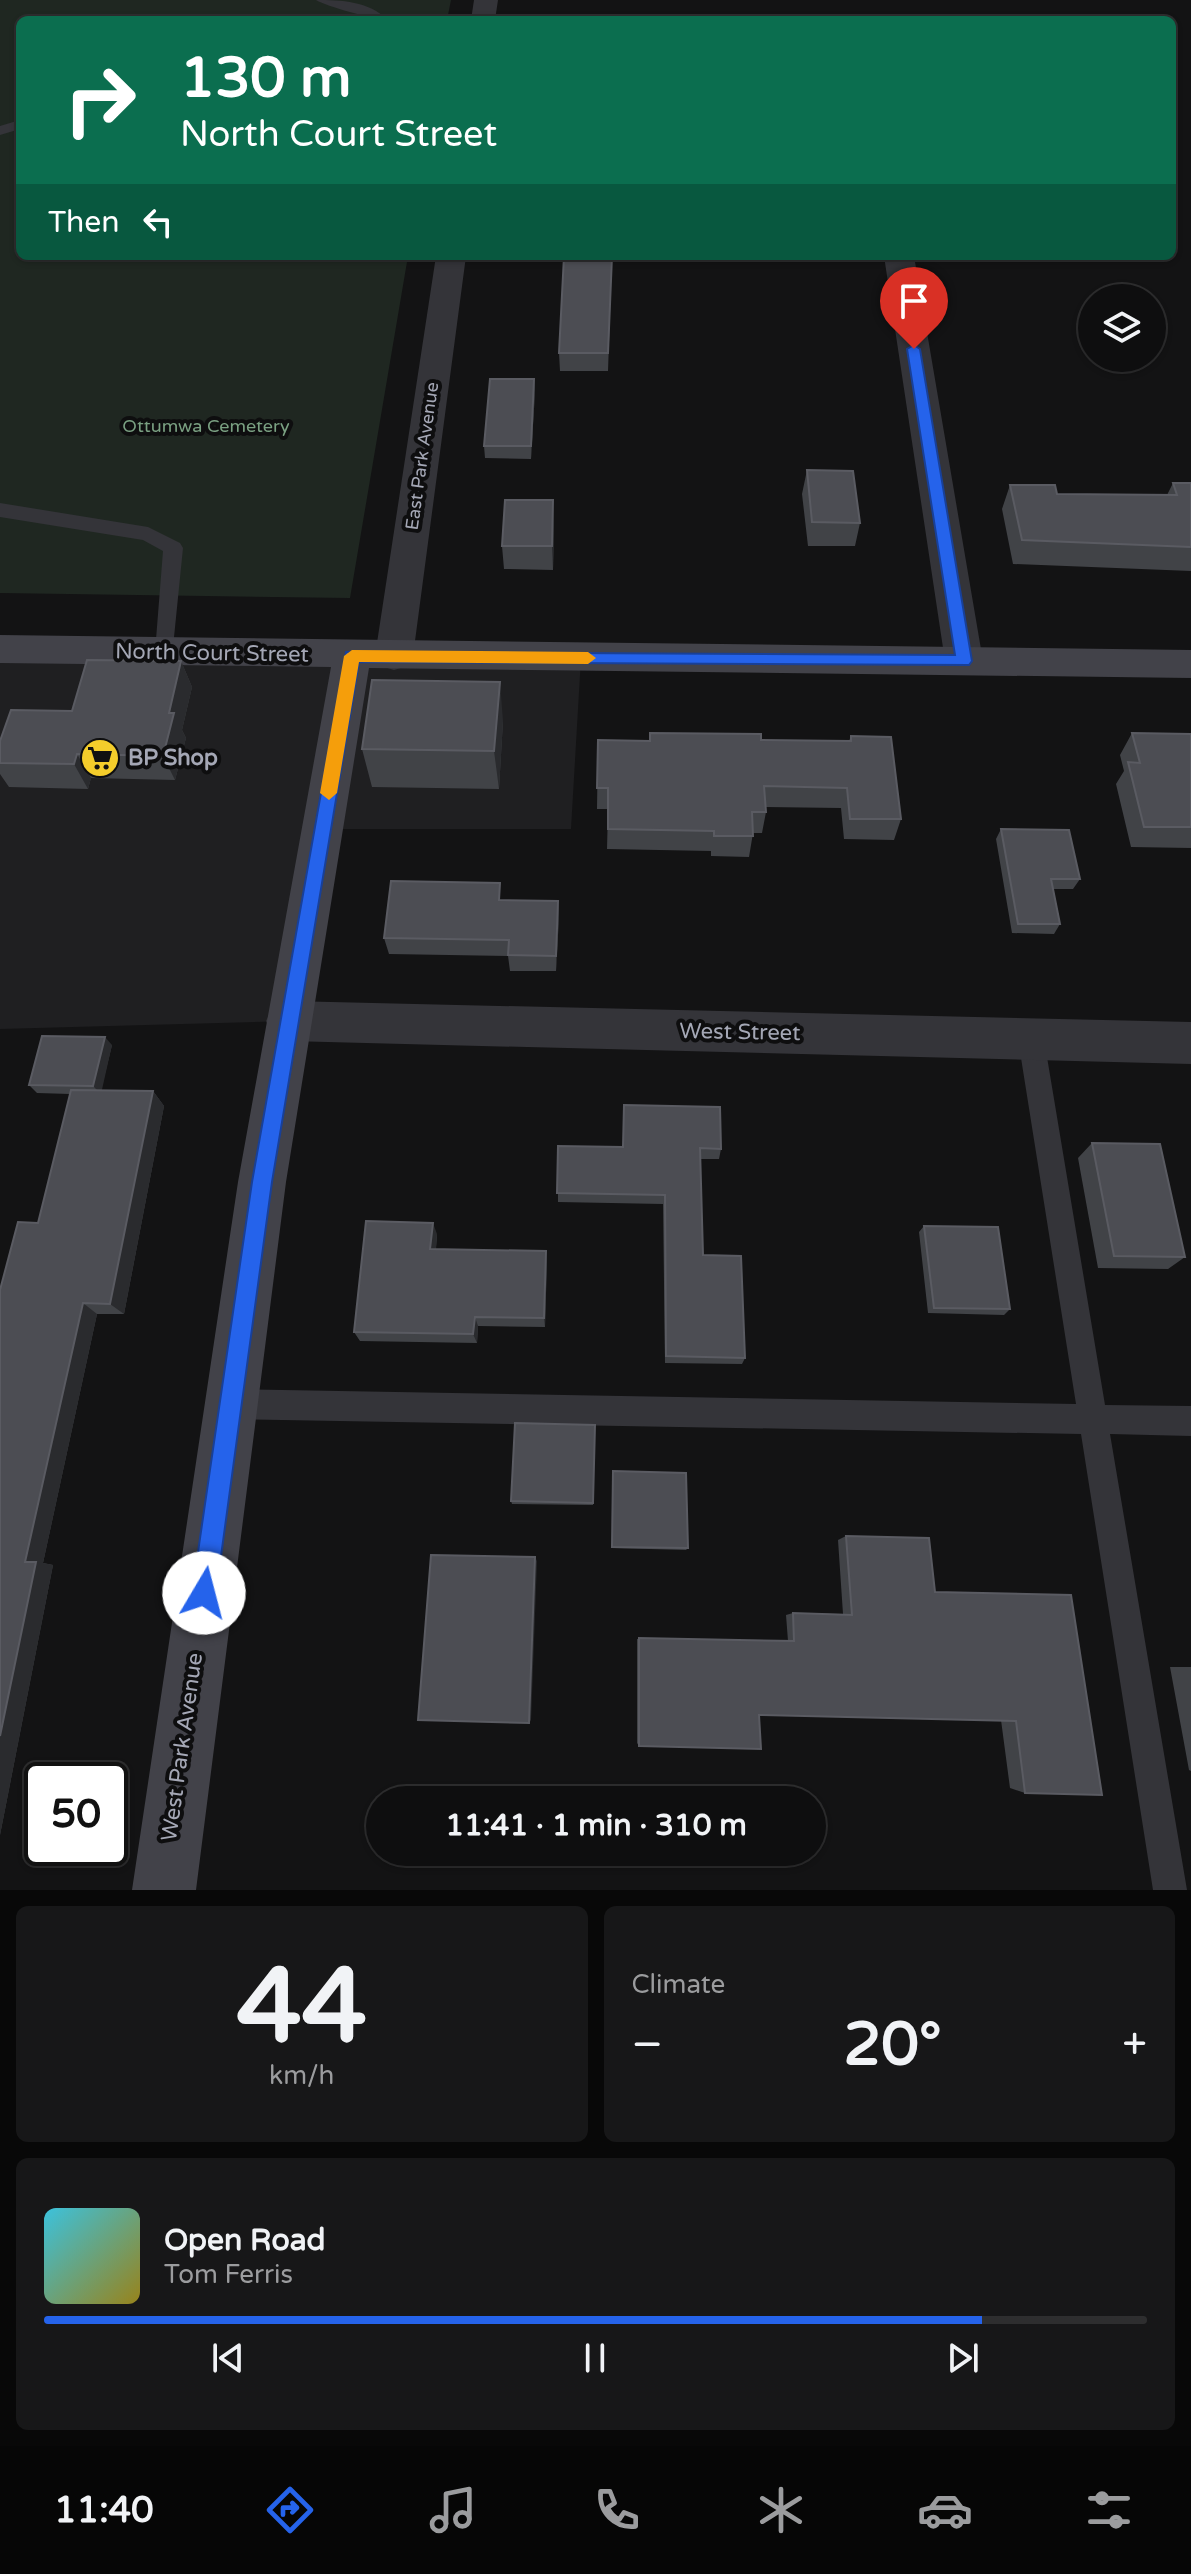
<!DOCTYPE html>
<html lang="en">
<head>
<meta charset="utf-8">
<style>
  :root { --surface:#0e0e0f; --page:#171718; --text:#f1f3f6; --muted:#9b9c9e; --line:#2e2e2f; --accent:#2563eb }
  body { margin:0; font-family:"Varela Round",sans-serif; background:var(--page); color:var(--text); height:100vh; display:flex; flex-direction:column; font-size:30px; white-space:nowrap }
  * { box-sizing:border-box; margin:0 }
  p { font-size:26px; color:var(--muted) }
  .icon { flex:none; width:44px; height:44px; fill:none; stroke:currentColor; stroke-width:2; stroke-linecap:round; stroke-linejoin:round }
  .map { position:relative; height:1890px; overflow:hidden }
  .panel { display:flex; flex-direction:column; gap:16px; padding:16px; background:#080808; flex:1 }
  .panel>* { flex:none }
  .top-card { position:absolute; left:16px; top:16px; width:1160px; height:244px; border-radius:12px; box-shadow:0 2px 6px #0004,0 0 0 2px var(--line); background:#0b6e4f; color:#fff; overflow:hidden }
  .controls { position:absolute; left:1078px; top:284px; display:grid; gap:16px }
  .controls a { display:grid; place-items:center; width:88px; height:88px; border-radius:50%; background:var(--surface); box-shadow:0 2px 6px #0004,0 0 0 2px var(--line); font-size:40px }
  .speed { position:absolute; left:24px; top:1762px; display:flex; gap:16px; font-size:40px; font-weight:700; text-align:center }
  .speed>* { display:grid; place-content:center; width:104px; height:104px; border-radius:50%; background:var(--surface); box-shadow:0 2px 6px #0004,0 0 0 2px var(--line); line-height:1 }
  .speed .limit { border:4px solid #111; border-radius:12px; background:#fff; color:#111 }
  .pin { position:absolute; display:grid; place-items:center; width:68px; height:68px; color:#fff; margin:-82px -34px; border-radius:50% 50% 50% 0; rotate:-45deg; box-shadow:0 0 8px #0007 }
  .pin .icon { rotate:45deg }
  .me { position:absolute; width:88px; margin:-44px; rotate:8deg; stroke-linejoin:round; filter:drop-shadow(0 0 6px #0008) }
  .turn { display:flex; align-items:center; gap:28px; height:168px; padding:0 32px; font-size:36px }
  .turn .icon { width:104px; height:104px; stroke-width:2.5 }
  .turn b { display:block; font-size:56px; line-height:68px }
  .then { display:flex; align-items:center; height:76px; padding:0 32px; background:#0003; gap:16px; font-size:30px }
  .big { font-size:60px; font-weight:700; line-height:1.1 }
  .panel .card { flex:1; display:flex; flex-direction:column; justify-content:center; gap:12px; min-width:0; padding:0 28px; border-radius:12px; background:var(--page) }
  .panel .dial { align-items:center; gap:0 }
  .dial b { font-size:104px; line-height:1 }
  .song { display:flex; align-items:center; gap:24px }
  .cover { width:96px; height:96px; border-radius:12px; background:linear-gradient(135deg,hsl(190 70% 55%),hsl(50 70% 35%)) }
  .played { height:8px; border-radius:4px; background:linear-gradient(90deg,var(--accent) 85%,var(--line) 85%) }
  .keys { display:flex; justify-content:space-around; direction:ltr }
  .heat { display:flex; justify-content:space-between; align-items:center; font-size:44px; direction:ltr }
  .panel .tiles { flex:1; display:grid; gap:16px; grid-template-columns:1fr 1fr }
  .card:last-child { grid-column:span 2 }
  .trip { position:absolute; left:366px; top:1786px; width:460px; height:80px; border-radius:40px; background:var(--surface); box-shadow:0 2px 6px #0004,0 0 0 2px var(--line); font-weight:700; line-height:80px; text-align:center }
  .tabs { display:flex; height:128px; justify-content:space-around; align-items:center; background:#060606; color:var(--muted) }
  .tabs .icon { width:56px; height:56px }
  .tabs .current { color:var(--accent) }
  .tabs b { font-size:36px; color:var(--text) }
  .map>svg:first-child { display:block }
  .built { fill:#1f1f21 }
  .green { fill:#1f2721 }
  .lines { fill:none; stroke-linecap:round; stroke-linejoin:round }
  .lane { fill:#343439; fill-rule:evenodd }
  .street { fill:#343439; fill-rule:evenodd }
  .secondary { fill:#424249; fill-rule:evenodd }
  .wall { fill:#414347 }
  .shaded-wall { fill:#2a2b2e }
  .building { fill:#4c4d53; stroke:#5a5b62; stroke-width:2 }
  .route { fill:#2563eb; stroke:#184099; stroke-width:2 }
  .slow { fill:#f59e0b }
  .labels { text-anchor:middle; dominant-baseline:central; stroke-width:8; stroke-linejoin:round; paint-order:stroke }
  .far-park-label { font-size:18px; fill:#7aa082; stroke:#0e0e0f }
  .far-street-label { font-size:18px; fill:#a4a7b5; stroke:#0e0e0f }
  .street-label { font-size:22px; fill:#a4a7b5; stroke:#0e0e0f }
  .poi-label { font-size:22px; font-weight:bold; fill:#a4a7b5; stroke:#0e0e0f; text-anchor:start }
</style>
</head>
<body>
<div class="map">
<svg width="1191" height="1890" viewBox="0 0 1191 1890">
  <rect width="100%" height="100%" fill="#131314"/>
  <path class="built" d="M0 649 581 658 571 829H323L289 1021 0 1029Z"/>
  <path class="green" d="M0 0H451L447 20H20V256H408L350 598 0 593Z"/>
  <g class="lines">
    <path class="lane" d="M316 0C342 0 368 1 388 20 376 20 325 6 316 0Z
      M20 120V129L0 135V126Z
      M0 503 148 527 180 543 183 548 172 657 165 660 155 652 163 551 143 540 0 517Z
      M1031 1028 1040 1031 1044 1039 1105 1405 1191 1406V1436L1110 1434 1187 1890H1153L1081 1434 231 1419 221 1414 216 1404 221 1394 231 1389 1076 1404 1018 1039 1022 1031Z"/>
    <path class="street" d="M474 0H498L495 20H471Z
      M436 256H466L413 656 407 666 394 670 381 666 375 656Z
      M884 256H914L983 661 977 671 964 675 951 671 945 661Z
      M289 1001 1191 1022V1064L289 1041 273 1035 266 1021 273 1007Z"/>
    <path class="secondary" d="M0 635 1191 650V678L369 668 286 1182 196 1890H132L238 1182 331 667 0 663Z"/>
  </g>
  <path class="wall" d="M612 256 608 371H560L559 353Z
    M534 379 535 392 531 459 485 458 484 446Z
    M807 470 860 523 855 546H808L802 494Z
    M1173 483H1191V571L1013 564 1002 509 1010 485 1057 494 1167 495Z
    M554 524 553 570 504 569 502 546Z
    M181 661 192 687 182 730 186 738 175 780 91 778 88 789 9 787 0 774V741L72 711Z
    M503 721 499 789 372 787 362 749Z
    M1132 733 1191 734V848L1131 847 1116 784 1124 771 1120 755Z
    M851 736 901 819 894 840 844 839 841 808 765 807 766 812 762 833H753L749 857 711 856V851L607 849 608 809H597L598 740 849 741Z
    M1001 829 1080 879 1073 889H1053L1060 924 1054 934 1012 933 996 839Z
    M502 900 558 901 559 917 556 971H510L508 956 389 954 384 938Z
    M112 1045 101 1090 153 1091 164 1106 124 1314H97L43 1563 53 1565 0 1835V1290L38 1223 70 1094 37 1093 29 1085Z
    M1092 1143 1185 1257 1168 1269 1098 1268 1078 1158Z
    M558 1146 721 1149 719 1159H700L703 1255 745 1358 742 1364 665 1363 663 1204 558 1202Z
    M924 1226 1010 1309 1004 1315 928 1313 919 1232Z
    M437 1234 436 1249 547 1261 545 1327 478 1326 477 1343 360 1341 354 1332Z
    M595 1425 593 1505 512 1504 511 1501Z
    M613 1471 688 1548 686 1550 612 1548Z
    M846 1536 935 1592 1071 1595 1025 1793 1010 1788 1001 1720 759 1715 639 1746 637 1743V1639L788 1641 786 1615 793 1613 843 1614 838 1540Z
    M1170 1667H1191V1771L1189 1770Z"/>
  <path class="shaded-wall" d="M534 379 535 392 531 459V446Z
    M553 500 554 524 553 570 552 546Z
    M181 661 192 687 182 730 186 738 175 780 163 756 169 713Z
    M500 682 503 721 499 789 494 751Z
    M77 754 91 778 88 789 74 764Z
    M558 901 559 917 556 971V956Z
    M105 1037 112 1045 101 1094 93 1086Z
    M153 1091 164 1106 124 1314 110 1304Z
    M433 1223 437 1234 435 1259 430 1249Z
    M546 1251 547 1261 545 1327 544 1318Z
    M83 1303 97 1314 43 1563 53 1565 0 1835V1736L25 1562Z
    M475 1317 478 1326 477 1343 473 1334Z
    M535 1557 537 1561 531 1720 529 1723Z"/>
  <path class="building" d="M564 256H612L608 353H559Z
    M490 379H534L531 446H484Z
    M807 470 853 471 860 523 812 522Z
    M1173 483H1191V547L1022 540 1010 485H1055L1057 494 1177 495Z
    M505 500H553L552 546H502Z
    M87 660 181 661 169 713H174L163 756 77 754 74 764 0 763V741L11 710 72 711Z
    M372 680 500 682 494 751 362 749Z
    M650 733 761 734V740L851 741V736L891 737 901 819H850L847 788 764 786 766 812H752L753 836H714V831L608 829V788H597L598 740 650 741Z
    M1132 733 1191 734V827H1144L1128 762 1140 763Z
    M1001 829 1069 830 1080 879H1051L1060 924H1018Z
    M391 881 500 883 499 900 558 901 556 956 508 955 509 940 384 938Z
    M42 1036 105 1037 93 1086 29 1085Z
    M71 1090 153 1091 110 1304 83 1303 25 1562H36L0 1736V1290L18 1222 38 1223Z
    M624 1105 720 1107 721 1149 700 1148 703 1255 741 1256 745 1358 666 1356 665 1195 557 1193 558 1146 623 1147Z
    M1092 1143 1160 1144 1185 1257 1114 1256Z
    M366 1221 433 1223 430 1249 546 1251 544 1318 475 1317 473 1334 354 1332Z
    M924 1226 998 1227 1010 1309 934 1308Z
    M515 1423 595 1425 593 1503 511 1501Z
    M613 1471 686 1473 688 1548 612 1547Z
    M846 1536 929 1538 935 1592 1071 1595 1102 1795 1025 1793 1016 1721 759 1715 761 1749 639 1746V1638L794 1641 793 1613 852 1615Z
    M431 1555 535 1557 529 1723 418 1720Z"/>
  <path class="route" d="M914 345 920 349 972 661 969 665 359 662 272 1182 216 1593 212 1602 204 1605 196 1602 192 1593 252 1182 346 652 955 655 907 349Z"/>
  <path class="slow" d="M352 650 588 652 596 658 588 664 359 662 337 793 329 800 320 793 344 656Z"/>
  <defs>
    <g id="supermarket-disc" transform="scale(2)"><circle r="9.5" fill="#f4cd2b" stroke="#0e0e0f"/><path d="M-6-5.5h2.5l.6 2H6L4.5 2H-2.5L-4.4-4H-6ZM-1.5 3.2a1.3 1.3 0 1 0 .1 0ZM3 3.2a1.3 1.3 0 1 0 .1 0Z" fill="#111"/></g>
  </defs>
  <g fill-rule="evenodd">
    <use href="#supermarket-disc" x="100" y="758"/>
  </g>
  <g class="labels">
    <g class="far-park-label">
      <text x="206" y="426">Ottumwa Cemetery</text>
    </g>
    <g class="far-street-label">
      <text transform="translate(422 456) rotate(-82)">East Park Avenue</text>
    </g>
    <g class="street-label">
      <text transform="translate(212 653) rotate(1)">North Court Street</text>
      <text transform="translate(740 1032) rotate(1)">West Street</text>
      <text transform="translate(182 1747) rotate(-82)">West Park Avenue</text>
    </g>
    <g class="poi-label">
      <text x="128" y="758">BP Shop</text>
    </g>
  </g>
</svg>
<div class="controls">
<a><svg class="icon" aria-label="layers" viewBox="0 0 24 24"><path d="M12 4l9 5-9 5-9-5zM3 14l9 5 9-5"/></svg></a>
</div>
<div class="speed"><div class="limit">50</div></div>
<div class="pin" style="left:914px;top:349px;background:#d93025"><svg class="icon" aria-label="arrive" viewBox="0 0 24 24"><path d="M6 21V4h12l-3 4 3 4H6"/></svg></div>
<svg class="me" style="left:204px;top:1593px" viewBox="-20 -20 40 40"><circle r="19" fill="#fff"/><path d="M0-13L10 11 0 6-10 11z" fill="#2563eb"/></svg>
<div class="trip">11:41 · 1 min · 310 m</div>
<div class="top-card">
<div class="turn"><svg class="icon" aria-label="right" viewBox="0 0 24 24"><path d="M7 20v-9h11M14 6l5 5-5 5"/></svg><div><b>130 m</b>North Court Street</div></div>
<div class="then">Then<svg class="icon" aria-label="left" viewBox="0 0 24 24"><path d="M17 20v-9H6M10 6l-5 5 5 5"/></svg></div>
</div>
</div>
<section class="panel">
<div class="tiles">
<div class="card dial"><b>44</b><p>km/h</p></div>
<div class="card"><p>Climate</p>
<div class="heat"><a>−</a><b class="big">20°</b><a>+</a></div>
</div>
<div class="card">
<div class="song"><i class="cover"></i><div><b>Open Road</b><p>Tom Ferris</p></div></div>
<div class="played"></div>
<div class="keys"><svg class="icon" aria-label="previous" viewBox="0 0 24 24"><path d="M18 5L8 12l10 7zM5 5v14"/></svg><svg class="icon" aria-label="pause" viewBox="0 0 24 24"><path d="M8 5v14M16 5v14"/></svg><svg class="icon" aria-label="next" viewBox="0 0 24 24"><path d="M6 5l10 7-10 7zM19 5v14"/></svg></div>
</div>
</div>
</section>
<nav class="tabs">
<b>11:40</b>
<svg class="icon current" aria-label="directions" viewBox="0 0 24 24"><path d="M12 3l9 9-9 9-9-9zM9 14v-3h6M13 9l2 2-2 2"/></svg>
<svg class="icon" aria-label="music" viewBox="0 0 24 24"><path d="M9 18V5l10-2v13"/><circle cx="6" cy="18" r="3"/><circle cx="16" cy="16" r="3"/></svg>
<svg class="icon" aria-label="phone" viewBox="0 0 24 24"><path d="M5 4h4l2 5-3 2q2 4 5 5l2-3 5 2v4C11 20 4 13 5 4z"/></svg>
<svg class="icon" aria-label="climate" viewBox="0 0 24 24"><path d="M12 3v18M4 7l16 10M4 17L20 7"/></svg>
<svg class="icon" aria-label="car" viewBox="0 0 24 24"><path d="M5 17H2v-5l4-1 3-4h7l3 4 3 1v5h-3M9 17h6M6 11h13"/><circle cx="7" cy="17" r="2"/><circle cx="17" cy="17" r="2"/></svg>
<svg class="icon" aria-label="filters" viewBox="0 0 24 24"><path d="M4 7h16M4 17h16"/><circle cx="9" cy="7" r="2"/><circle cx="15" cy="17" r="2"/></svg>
</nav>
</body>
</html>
